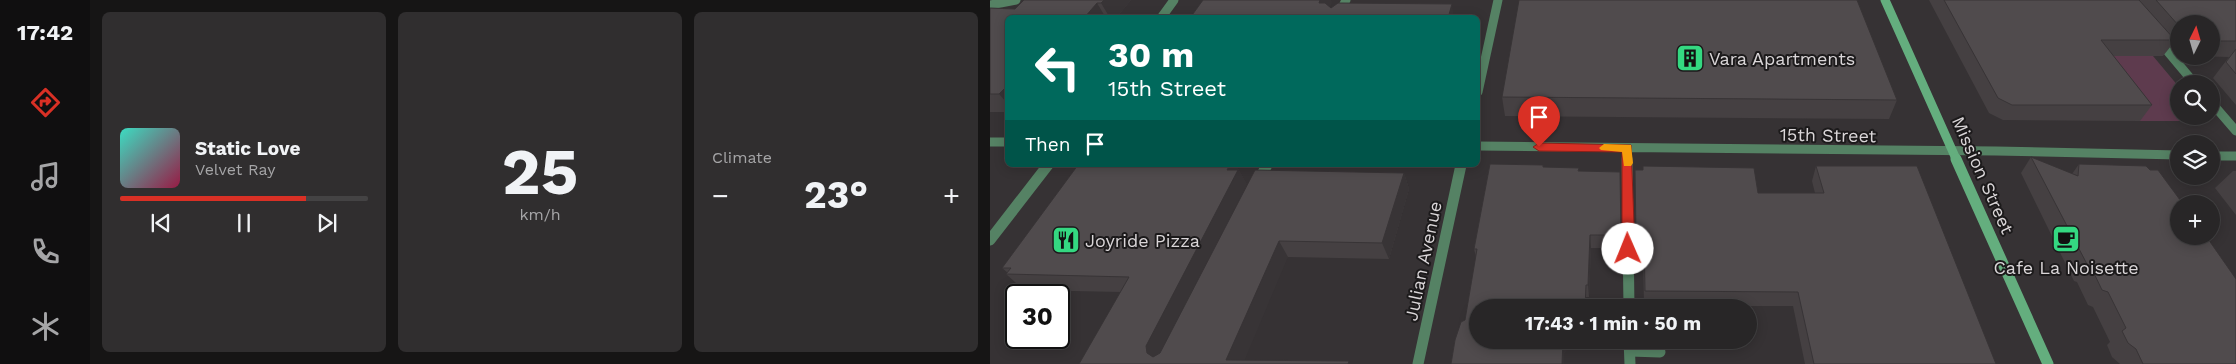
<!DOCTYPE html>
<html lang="en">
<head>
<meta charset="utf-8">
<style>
  :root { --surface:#282627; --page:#302e2f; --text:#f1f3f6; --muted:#a5a5a7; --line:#444344; --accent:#d93025 }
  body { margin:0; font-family:"Work Sans",sans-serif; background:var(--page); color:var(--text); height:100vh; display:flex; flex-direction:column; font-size:19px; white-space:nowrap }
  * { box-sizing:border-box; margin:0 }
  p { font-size:16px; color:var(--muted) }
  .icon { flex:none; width:28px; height:28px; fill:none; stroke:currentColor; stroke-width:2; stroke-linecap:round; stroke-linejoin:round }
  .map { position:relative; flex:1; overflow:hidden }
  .side { display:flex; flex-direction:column; gap:12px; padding:12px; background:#161515; width:900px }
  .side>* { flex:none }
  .hud { position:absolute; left:15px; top:15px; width:475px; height:152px; border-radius:8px; box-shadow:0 2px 12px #0003,0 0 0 1px var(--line); background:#00695c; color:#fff; overflow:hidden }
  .needle { width:32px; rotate:5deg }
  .buttons { position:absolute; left:1180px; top:15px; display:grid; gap:10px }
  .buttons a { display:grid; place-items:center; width:50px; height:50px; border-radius:50%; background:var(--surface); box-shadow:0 2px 12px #0003,0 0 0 1px var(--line); font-size:25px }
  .speed { position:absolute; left:15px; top:284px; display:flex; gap:10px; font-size:25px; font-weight:700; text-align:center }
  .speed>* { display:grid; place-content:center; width:65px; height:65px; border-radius:50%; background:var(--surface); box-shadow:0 2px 12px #0003,0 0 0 1px var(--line); line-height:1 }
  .speed .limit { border:2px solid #111; border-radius:8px; background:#fff; color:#111 }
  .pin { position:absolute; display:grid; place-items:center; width:42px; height:42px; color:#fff; margin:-51px -21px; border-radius:50% 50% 50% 0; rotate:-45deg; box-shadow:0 0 5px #0007 }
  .pin .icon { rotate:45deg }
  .me { position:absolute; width:55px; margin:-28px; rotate:359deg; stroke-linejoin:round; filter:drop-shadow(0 0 4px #0008) }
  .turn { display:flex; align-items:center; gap:18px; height:105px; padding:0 20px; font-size:22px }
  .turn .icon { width:65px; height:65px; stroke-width:2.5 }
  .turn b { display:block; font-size:35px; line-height:42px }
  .then { display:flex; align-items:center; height:48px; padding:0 20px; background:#0003; gap:10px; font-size:19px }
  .big { font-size:38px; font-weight:700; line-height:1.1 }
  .side .widget { flex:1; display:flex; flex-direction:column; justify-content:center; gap:8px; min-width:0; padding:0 18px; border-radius:8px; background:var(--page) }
  .side .dial { align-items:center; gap:0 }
  .dial b { font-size:65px; line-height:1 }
  .song { display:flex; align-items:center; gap:15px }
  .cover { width:60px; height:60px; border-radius:8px; background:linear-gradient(135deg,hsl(170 70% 55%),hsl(340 70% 35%)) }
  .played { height:5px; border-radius:2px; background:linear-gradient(90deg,var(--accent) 75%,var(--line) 75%) }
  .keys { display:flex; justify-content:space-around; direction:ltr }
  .heat { display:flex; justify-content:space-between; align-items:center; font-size:28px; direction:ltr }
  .side .tiles { flex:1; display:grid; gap:12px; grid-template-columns:repeat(3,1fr) }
  .trip { position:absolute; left:479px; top:299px; width:288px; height:50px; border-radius:25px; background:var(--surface); box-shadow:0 2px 12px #0003,0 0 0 1px var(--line); font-weight:700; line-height:50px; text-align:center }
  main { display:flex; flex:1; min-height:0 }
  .dock { display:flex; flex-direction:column; width:90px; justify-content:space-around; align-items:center; background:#100f10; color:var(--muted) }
  .dock .icon { width:35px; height:35px }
  .dock .on { color:var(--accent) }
  .dock b { font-size:22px; color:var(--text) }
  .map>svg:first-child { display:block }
  .green { fill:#5e3b4e }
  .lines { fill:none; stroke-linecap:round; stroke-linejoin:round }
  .service-far1 { stroke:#558264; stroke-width:9 }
  .service { stroke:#558264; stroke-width:11 }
  .minor-far1 { stroke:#558264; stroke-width:9 }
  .minor { stroke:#558264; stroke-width:11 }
  .tertiary-far1 { stroke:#558264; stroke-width:9 }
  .tertiary { stroke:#558264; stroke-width:11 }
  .secondary-far1 { stroke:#64ae7e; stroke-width:9 }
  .secondary { stroke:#64ae7e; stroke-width:11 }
  .wall { fill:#454042 }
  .shaded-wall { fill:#383436 }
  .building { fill:#504b4d; stroke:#383436 }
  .route { fill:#d93025; stroke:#8d1f18 }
  .slow { fill:#f59e0b }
  .labels { text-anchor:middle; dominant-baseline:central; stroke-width:4; stroke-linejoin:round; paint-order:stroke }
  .poi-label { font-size:18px; fill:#dad6d8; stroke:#1c1a1b; text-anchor:start }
  .street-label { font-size:18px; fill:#dad6d8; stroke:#1c1a1b }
</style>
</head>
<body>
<main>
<nav class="dock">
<b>17:42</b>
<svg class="icon on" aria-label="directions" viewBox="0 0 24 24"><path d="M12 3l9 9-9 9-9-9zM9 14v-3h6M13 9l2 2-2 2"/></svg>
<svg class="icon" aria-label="music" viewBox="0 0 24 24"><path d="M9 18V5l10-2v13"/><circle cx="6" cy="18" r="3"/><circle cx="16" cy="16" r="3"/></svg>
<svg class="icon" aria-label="phone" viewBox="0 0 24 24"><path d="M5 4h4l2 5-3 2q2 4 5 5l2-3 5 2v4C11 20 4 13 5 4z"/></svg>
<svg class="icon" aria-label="climate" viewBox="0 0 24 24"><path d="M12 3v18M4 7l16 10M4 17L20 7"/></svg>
</nav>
<section class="side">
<div class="tiles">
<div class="widget">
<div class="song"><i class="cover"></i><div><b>Static Love</b><p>Velvet Ray</p></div></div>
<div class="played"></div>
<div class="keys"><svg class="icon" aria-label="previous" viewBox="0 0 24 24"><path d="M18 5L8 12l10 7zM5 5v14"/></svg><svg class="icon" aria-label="pause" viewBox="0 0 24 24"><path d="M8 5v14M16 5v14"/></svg><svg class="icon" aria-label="next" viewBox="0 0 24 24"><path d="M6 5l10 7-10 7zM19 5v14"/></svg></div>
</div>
<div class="widget dial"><b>25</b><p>km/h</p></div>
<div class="widget"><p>Climate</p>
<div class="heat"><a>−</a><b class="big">23°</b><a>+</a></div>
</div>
</div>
</section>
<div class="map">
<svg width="1246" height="364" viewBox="0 0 1246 364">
  <rect width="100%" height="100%" fill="#363234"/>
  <path class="green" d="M1101 55 1163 56 1189 87V116H1213L1217 121H1150Z"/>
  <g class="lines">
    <path class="service-far1" d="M347 18 356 0"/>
    <path class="service" d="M268 182 277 165
      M640 351 670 352"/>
    <path class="minor-far1" d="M0 5 26 0
      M1169 41 1205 84
      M488 92 508 0
      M1221 102 1246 131
      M0 142H18
      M488 146 1006 151 1189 155
      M637 148V161
      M1221 156H1246"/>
    <path class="minor" d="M637 159 639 308
      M639 340 640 364
      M428 364 471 165"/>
    <path class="tertiary-far1" d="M171 18 184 0"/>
    <path class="tertiary" d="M0 240 58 165"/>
    <path class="secondary-far1" d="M895 0 967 161"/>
    <path class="secondary" d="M966 159 1058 364"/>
  </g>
  <path class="wall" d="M141 0 126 18H18V112H0V8L25 9Z
    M939 0H1246V105L1223 78 1239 57 1201 56H1221V24H1189V55L1181 46 1173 56H1123L1162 105 1150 121 1013 120 999 113Z
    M512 97 907 100 899 119 515 116Z
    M1041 157 1082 174 1089 164 1246 364H1130L1122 357 1117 345 1120 342 1103 307 1098 305 1087 282 1084 281 1031 173Z
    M500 164 553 165V168H589V171L630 172 631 248H601L599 297H596V308H488V340H585L574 353V364H461L465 340 471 322 475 320 486 257 484 249Z
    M246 165 257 185 414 173 419 189 399 259 298 257 89 364 131 292 34 290 16 274 18 273 12 268Z
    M826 166 1006 364H815L803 306H654L653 248H646L645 170 768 193H825L822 181Z
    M1243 171H1246V215L1225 188Z"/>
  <path class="shaded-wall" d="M114 0H141L126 18H120L111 3Z
    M330 0H341L342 3 335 18 329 3Z
    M107 3 116 18H94Z
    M462 4 464 18H458Z
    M18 85V104L9 94Z
    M240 165H246L258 186 171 364 157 353 156 346Z
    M414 173 419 189 399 259 392 243Z
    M600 235 601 248 599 297 598 285Z
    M289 241 298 257 253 364 236 360Z
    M596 285V308H595Z
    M574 340H585L574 353V364H572L573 341Z"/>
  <path class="building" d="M34 0H114L111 3H107L94 18H18V85L9 94H0V8L25 9Z
    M213 0H330L329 3H335L341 8 348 3 462 4 458 18H200Z
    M529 0H867L907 100 512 97Z
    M954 0H1149L1185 40H1111L1162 105H1022L1008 98Z
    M1166 0H1246V41H1221V24H1189V26Z
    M1246 49V74L1236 62Z
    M1041 157 1088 176 1089 164 1156 166 1160 170H1168L1193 204H1189V236H1216L1246 279V364H1153L1146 349 1138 343 1132 331 1136 328 1118 292 1112 290 1101 267 1098 266Z
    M500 164 553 165V167L589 168 588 171 630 172 631 235H600L598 285H596L595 308H488V340H574L573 341 572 364H461L465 340 471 322 475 320 487 249H484Z
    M88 165H240L237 170H248L156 346 157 353 163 357 170 353 265 170 414 173 392 243 289 241 236 360 359 361 358 364H89L139 277 16 274 21 268H12Z
    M653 166 764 168 768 193H834L826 166H927L1006 364H824L808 292 655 291 654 233H646L645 170H653Z"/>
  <path class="route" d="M549 143 641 145 645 249 643 253H634L632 249V152L549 151 543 147Z"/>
  <path class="slow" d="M614 144 641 145 643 163 641 166H634L632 152 611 150 609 148Z"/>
  <defs>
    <g id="building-square" transform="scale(1.4375)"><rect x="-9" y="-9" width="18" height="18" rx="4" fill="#34d881" stroke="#1c1a1b"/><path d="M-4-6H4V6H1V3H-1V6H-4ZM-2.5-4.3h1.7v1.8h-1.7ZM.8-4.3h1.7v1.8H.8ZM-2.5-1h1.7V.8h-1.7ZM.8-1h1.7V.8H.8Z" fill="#111"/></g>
    <g id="cafe-square" transform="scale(1.4375)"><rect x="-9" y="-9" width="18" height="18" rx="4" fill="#34d881" stroke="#1c1a1b"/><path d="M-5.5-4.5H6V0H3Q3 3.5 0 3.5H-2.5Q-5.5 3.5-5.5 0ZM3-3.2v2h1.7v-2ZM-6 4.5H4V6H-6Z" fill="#111"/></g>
    <g id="restaurant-square" transform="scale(1.4375)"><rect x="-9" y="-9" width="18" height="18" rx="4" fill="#34d881" stroke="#1c1a1b"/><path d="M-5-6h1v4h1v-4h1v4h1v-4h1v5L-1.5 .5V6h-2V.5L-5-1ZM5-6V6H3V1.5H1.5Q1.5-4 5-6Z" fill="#111"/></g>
  </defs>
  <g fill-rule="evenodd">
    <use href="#building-square" x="700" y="58"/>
    <use href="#cafe-square" x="1076" y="239"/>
    <use href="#restaurant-square" x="76" y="240"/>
  </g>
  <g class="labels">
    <g class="poi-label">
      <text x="719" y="58">Vara Apartments</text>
      <text x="95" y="240">Joyride Pizza</text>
      <text x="1076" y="267" text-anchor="middle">Cafe La Noisette</text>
    </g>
    <g class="street-label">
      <text transform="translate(838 135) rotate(1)">15th Street</text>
      <text transform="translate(993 175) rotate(66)">Mission Street</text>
      <text transform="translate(433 261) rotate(-78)">Julian Avenue</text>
    </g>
  </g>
</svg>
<div class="buttons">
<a><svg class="needle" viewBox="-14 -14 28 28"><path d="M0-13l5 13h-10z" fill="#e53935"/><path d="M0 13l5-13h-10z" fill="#a5a5a7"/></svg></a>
<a><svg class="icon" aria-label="search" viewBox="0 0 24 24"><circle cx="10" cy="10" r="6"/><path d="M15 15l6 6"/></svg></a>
<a><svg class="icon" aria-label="layers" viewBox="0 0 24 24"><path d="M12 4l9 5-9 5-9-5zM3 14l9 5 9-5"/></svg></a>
<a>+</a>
</div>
<div class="speed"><div class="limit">30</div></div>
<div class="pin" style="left:549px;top:147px;background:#d93025"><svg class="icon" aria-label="arrive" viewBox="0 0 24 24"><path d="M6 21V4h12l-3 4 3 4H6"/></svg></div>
<svg class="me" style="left:638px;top:249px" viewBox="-20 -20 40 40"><circle r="19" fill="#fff"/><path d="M0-13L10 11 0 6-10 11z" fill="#d93025"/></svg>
<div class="trip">17:43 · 1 min · 50 m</div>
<div class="hud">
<div class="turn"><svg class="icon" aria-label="left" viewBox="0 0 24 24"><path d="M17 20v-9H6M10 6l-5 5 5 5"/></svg><div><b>30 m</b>15th Street</div></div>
<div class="then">Then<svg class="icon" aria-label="arrive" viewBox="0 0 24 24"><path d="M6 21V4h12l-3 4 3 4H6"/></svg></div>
</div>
</div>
</main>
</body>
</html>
